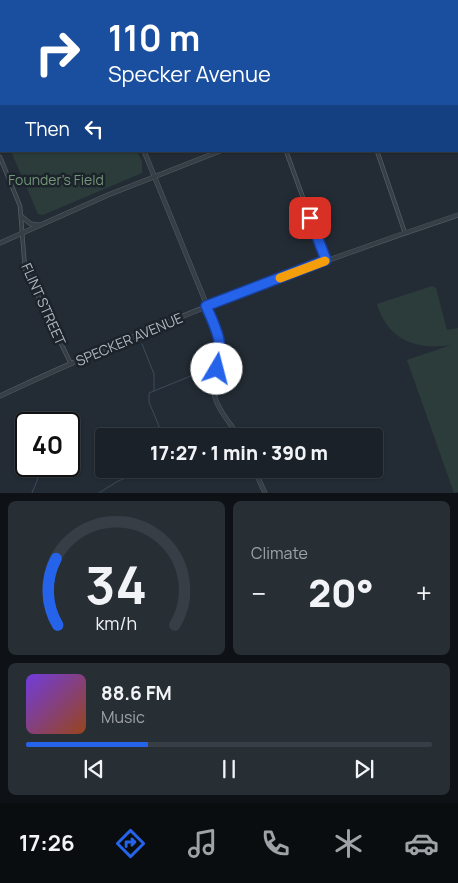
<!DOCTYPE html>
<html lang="en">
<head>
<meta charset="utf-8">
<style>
  :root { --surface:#1a2128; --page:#272e34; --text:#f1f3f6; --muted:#9fa3a8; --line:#383e45; --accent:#2563eb }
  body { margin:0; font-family:Manrope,sans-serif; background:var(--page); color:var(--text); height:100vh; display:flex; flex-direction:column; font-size:19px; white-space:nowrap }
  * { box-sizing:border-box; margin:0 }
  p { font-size:16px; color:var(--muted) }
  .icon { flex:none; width:28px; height:28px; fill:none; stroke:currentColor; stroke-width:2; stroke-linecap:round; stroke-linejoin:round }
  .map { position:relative; height:493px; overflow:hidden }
  .side { display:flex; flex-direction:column; gap:8px; padding:8px; background:#0e1216; flex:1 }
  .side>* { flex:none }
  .hud { position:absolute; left:0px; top:0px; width:459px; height:152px; box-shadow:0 1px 4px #0004,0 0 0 1px var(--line); background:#1a4fa0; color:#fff; overflow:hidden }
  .speed { position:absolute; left:15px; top:412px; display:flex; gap:10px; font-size:25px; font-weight:700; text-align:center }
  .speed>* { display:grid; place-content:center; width:65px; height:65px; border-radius:50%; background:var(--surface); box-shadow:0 1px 4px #0004,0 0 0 1px var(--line); line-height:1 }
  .speed .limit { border:2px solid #111; border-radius:8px; background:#fff; color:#111 }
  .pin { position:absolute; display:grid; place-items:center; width:42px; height:42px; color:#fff; margin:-21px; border-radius:10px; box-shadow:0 2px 8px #0006 }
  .me { position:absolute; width:55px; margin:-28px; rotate:8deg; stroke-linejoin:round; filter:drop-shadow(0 0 4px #0008) }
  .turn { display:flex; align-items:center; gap:18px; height:105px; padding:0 25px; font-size:22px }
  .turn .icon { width:65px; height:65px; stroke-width:2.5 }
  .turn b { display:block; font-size:35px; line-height:42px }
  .then { display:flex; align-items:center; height:48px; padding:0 25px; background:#0003; gap:10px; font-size:19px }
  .big { font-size:38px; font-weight:800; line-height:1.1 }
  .side .card { flex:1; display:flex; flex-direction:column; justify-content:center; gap:8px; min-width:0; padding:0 18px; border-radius:8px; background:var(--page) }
  .side .dial { align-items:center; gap:0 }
  .dial svg { height:130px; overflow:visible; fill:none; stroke:var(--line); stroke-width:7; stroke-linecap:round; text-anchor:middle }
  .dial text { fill:var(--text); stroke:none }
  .song { display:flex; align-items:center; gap:15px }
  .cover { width:60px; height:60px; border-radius:8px; background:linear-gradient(135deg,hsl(260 70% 55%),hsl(20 70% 35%)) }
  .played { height:5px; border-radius:2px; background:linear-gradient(90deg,var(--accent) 30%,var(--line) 30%) }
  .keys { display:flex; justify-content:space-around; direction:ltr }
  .heat { display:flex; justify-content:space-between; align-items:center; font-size:28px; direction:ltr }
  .side .tiles { flex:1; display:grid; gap:8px; grid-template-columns:1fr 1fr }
  .card:last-child { grid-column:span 2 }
  .trip { position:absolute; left:95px; top:428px; width:288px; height:50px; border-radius:5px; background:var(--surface); box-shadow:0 1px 4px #0004,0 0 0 1px var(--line); font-weight:800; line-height:50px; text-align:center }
  .tab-bar { display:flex; height:80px; justify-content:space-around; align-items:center; background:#0a0d10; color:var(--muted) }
  .tab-bar .icon { width:35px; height:35px }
  .tab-bar .selected { color:var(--accent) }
  .tab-bar b { font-size:22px; color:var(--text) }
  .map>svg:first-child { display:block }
  .green { fill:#2b3c3b }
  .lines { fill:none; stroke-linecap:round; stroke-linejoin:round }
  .stream { stroke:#3a4b5c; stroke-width:1 }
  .minor-casing { stroke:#545c64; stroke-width:4.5 }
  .tertiary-casing { stroke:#545c64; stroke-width:5 }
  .minor { stroke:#363e46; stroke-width:3 }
  .tertiary { stroke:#363e46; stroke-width:4 }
  .route-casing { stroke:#184099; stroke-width:12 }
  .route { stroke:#2563eb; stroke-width:9 }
  .slow { stroke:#f59e0b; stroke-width:9 }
  .labels { text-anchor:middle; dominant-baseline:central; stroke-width:5; stroke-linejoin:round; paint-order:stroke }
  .park-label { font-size:14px; fill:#729678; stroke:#1c232b }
  .street-label { font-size:14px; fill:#b1b9c2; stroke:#1c232b }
</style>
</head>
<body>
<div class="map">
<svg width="458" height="493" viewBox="0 0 458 493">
  <rect width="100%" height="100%" fill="#232c35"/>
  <path class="green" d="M11 151H137L142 162V173L43 215 38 214Z
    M432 286 436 288 447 330 458 328V492L454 493 407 360 451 345C417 350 388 341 377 304Z"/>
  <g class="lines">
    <path class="stream" d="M127 0 128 1
      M190 0 195 1
      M174 1 178 0
      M204 1 208 0
      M0 78H1
      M142 344 154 374V391
      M163 436 149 402V393L203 371 212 364
      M32 493 43 466
      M99 493 118 481 149 469"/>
    <g class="minor-casing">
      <path id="minor" d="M325 0 326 1
        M457 0 458 2
        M458 69V68
        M286 151 326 261
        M377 151 405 233
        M0 157 20 206 25 269 71 364"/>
    </g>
    <g class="tertiary-casing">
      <path id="tertiary" d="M83 0 84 1
        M302 1 305 0
        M0 118H1
        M144 151 219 335C224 353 217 364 214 381 210 402 228 420 239 436
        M22 217 31 224 39 225
        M0 243 108 195 220 151
        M0 396C149 326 302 267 458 215
        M254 469 265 493"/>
    </g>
    <use href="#minor" class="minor"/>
    <use href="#tertiary" class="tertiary"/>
  </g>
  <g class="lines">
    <g class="route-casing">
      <path id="route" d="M217 369C225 346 216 328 206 306L326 260 310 218"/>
    </g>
    <use href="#route" class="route"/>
    <path class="slow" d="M280 278 325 261"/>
  </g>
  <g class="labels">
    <g class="park-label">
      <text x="56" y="179">Founder's Field</text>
    </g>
    <g class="street-label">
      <text transform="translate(44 304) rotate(66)">FLINT STREET</text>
      <text transform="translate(129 339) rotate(-23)">SPECKER AVENUE</text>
    </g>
  </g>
</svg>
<div class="speed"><div class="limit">40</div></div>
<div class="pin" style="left:310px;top:218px;background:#d93025"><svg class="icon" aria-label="arrive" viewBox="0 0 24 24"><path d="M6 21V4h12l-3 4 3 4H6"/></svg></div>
<svg class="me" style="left:217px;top:369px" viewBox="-20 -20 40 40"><circle r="19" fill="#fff"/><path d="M0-13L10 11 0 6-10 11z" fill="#2563eb"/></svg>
<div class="trip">17:27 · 1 min · 390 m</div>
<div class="hud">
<div class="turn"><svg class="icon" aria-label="right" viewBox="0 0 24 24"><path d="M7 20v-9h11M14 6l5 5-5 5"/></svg><div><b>110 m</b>Specker Avenue</div></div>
<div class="then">Then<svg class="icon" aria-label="left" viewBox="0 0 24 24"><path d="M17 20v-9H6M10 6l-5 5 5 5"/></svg></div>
</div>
</div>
<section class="side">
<div class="tiles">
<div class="card dial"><svg viewBox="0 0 100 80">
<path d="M14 69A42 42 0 1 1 86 69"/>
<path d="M14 69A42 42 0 0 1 13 28" stroke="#2563eb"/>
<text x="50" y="56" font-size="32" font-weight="700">34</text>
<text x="50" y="72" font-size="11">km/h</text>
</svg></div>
<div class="card"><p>Climate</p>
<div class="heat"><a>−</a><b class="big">20°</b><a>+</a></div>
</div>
<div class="card">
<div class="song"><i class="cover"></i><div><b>88.6 FM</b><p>Music</p></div></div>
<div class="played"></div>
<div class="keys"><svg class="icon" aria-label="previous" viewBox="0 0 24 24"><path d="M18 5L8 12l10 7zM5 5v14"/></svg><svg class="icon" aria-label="pause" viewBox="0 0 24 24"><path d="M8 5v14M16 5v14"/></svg><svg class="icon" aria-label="next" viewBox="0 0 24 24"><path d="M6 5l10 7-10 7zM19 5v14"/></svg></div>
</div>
</div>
</section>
<nav class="tab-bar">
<b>17:26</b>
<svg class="icon selected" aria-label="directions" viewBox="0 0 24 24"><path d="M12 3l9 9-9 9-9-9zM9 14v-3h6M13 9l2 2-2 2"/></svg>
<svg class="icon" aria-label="music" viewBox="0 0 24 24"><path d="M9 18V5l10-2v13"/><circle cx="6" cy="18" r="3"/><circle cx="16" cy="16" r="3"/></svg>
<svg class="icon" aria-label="phone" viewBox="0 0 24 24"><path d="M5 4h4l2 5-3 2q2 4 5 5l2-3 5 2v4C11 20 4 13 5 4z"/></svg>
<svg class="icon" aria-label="climate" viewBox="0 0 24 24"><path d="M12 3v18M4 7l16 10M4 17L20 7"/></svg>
<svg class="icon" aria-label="car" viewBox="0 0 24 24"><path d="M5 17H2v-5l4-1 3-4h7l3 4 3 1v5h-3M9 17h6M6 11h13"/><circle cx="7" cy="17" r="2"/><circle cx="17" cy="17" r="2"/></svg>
</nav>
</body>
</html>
